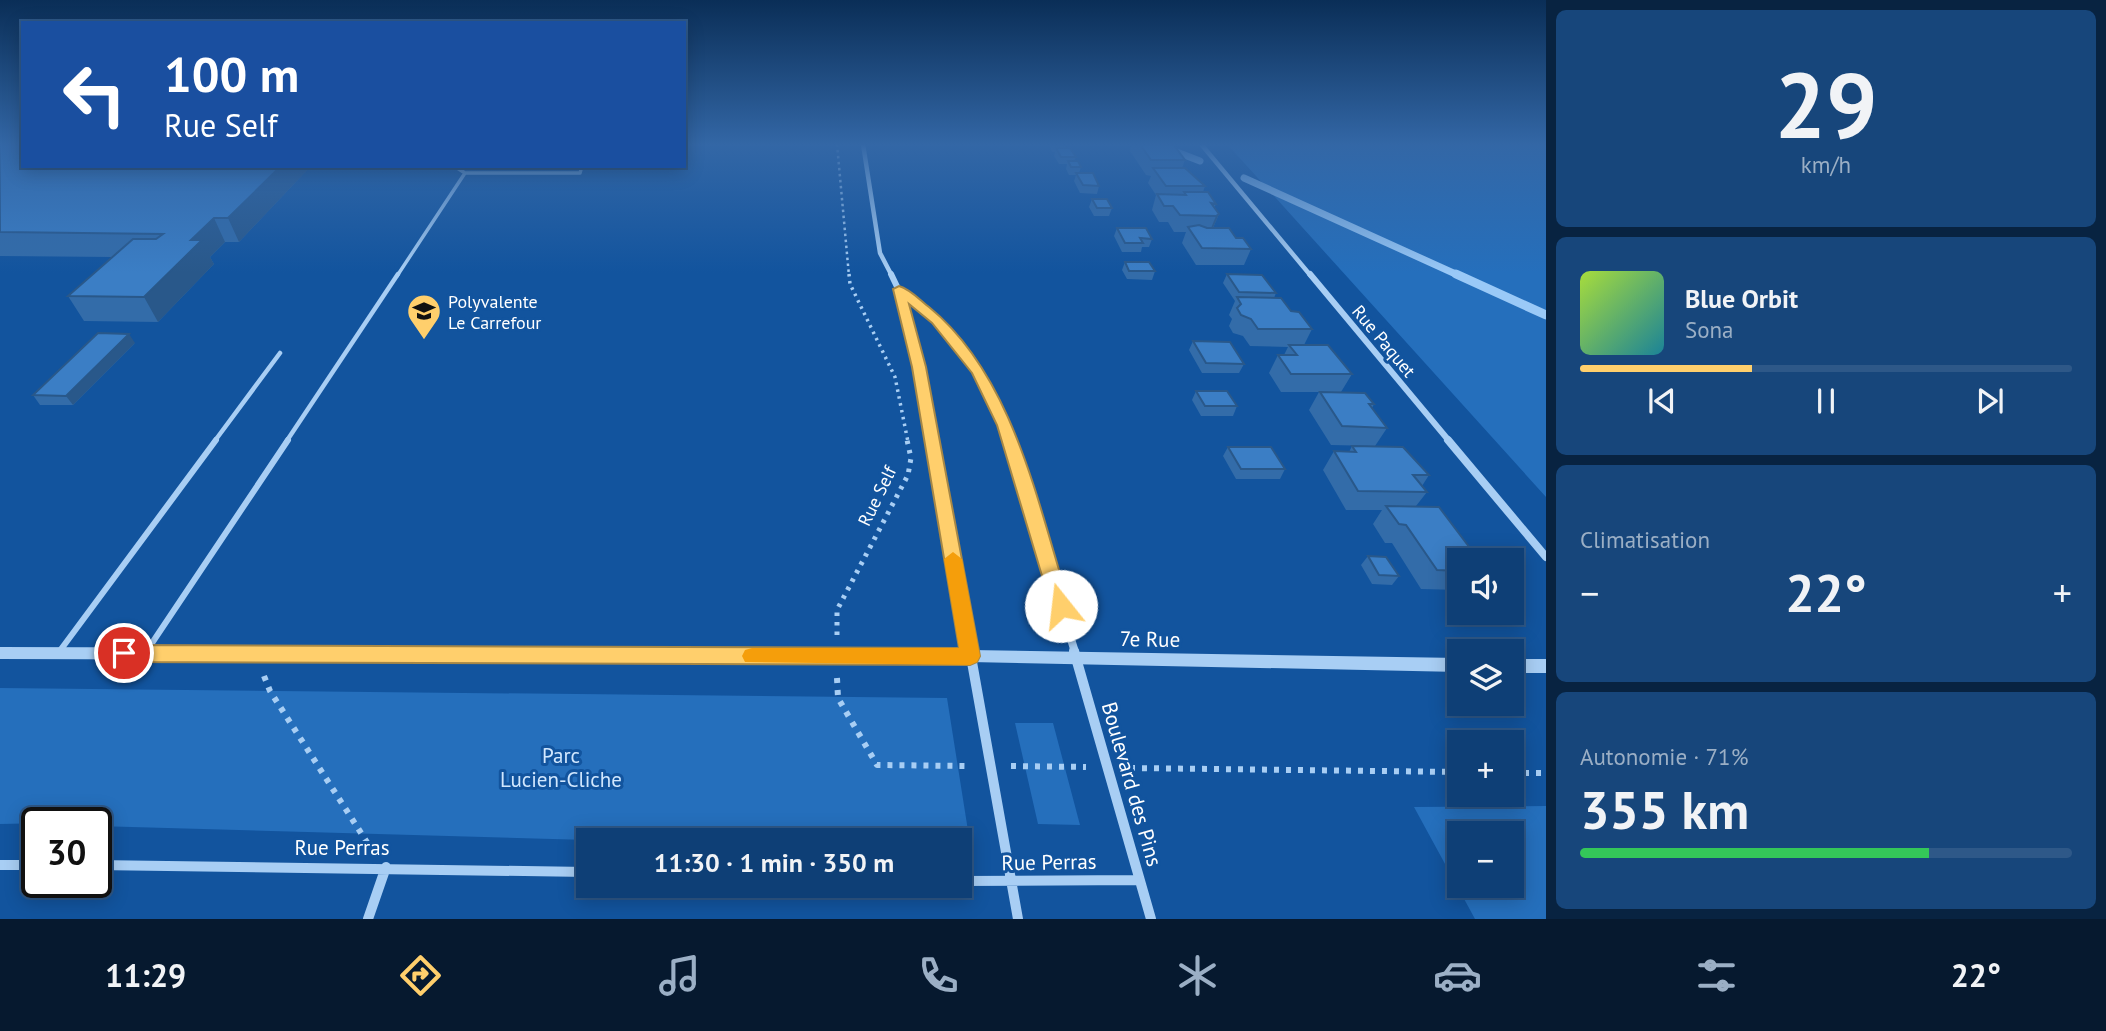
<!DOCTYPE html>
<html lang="fr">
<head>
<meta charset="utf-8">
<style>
  :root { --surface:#0e3f76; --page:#17467b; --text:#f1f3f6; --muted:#9bafc5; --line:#2e5888; --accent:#ffcf6c }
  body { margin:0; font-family:"PT Sans",sans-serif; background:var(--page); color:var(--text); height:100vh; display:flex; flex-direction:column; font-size:26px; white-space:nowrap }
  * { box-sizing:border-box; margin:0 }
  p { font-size:23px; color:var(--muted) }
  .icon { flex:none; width:38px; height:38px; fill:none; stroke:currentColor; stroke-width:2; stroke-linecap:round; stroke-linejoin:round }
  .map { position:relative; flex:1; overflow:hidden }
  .drawer { display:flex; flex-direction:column; gap:10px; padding:10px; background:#082341; width:560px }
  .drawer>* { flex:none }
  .guide { position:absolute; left:21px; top:21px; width:665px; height:147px; border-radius:0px; box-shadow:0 4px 18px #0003,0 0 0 2px var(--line); background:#1a4fa0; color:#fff; overflow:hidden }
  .fabs { position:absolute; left:1447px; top:548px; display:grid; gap:14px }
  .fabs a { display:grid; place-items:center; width:77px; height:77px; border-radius:0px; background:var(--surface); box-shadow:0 4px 18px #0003,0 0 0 2px var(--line); font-size:35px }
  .speed { position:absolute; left:21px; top:807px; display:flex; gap:14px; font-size:35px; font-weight:700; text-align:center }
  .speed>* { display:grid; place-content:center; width:91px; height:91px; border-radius:50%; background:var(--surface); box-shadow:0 4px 18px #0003,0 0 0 2px var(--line); line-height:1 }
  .speed .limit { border:4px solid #111; border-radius:10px; background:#fff; color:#111 }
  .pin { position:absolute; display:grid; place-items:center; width:60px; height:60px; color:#fff; margin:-30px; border:4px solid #fff; border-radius:50%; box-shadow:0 2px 7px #0007 }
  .me { position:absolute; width:77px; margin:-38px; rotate:344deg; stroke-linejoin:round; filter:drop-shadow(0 0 5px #0008) }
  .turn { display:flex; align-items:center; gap:24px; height:147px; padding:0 28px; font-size:32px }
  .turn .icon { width:91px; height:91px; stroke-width:2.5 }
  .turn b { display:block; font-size:49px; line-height:60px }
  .big { font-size:52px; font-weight:700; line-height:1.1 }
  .drawer .card { flex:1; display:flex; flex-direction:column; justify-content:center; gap:10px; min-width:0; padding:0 24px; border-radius:10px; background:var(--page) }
  .drawer .dial { align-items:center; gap:0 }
  .dial b { font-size:91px; line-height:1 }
  .song { display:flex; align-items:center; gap:21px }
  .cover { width:84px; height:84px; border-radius:10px; background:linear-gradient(135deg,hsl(80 70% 55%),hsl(190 70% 35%)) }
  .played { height:7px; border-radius:4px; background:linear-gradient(90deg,var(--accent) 35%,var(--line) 35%) }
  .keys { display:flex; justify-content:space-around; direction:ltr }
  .heat { display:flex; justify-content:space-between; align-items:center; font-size:38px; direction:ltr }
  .charge { height:10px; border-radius:5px; background:linear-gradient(90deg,#34c759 71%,var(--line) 0) }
  .trip { position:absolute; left:576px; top:828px; width:396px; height:70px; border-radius:0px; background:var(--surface); box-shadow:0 4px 18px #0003,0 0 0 2px var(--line); font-weight:700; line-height:70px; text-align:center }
  .tabs { display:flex; height:112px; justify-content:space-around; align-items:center; background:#06192f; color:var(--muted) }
  .tabs .icon { width:49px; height:49px }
  .tabs .on { color:var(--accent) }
  .tabs b { font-size:32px; color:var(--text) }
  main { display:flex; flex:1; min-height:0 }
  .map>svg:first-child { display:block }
  .green { fill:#256fbc; fill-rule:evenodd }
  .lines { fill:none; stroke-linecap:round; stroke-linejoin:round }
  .stream-far1 { stroke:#9ac9f7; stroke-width:7 }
  .stream { stroke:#9ac9f7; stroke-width:9 }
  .path-far3 { stroke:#a8cef4; stroke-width:2.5; stroke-dasharray:2.5 3.5; stroke-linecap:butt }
  .path-far2 { stroke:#a8cef4; stroke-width:3.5; stroke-dasharray:2.5 4.5; stroke-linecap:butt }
  .path-far1 { stroke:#a8cef4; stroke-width:5; stroke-dasharray:3.5 6; stroke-linecap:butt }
  .path { stroke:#a8cef4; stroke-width:6; stroke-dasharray:5 7; stroke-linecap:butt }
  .service-far3 { stroke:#a8cef4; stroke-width:3.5 }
  .service-far2 { stroke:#a8cef4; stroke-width:4.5 }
  .service-far1 { stroke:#a8cef4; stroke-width:6 }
  .service { stroke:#a8cef4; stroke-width:7 }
  .minor-far3 { stroke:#a8cef4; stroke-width:4.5 }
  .minor-far2 { stroke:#a8cef4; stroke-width:6 }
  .minor-far1 { stroke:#a8cef4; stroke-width:8 }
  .minor { stroke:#a8cef4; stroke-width:10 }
  .tertiary { fill:#a8cef4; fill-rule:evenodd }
  .wall { fill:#336ca9 }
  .shaded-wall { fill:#29588a }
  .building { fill:#3b7ec5; stroke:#29588a; stroke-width:2 }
  .route { fill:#ffcf6c; stroke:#a68746; stroke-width:2 }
  .slow { fill:#f59e0b }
  .labels { text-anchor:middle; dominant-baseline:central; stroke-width:6; stroke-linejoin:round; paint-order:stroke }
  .poi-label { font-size:18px; fill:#fff; stroke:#12549e; text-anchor:start }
  .street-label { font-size:18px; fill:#fff; stroke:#12549e }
  .near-street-label { font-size:21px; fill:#fff; stroke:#12549e }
  .near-park-label { font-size:21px; fill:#d1e7fe; stroke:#12549e }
</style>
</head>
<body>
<main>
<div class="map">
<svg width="1546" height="919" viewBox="0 0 1546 919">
  <rect width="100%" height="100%" fill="#12549e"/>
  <path class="green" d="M1227 144H1546V497Z
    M0 688 947 698 972 856 959 855V840H588L96 826V822L0 824Z
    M1015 723H1053L1080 825 1038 824Z
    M1546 806V919H1475L1414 807ZM1460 833H1512V886H1460Z"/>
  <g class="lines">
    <path class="stream-far1" d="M1156 144 1200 161
      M1244 178 1460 276"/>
    <path class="stream" d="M1456 274 1546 315"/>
    <path class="path-far3" d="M837 144 849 276"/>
    <path class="path-far2" d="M849 274 850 284 895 377 908 442"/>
    <path class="path-far1" d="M837 635V610L908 475 911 458 907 440"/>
    <path class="path" d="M264 676 270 691 370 847
      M837 678 838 698 877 765 970 766
      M1011 766 1086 767
      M1130 768 1460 772
      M1512 773H1546"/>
    <path class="service-far3" d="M465 173H580L582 166
      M397 276 465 173 454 166"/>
    <path class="service-far2" d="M214 442 280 353
      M286 442 398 274"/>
    <path class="service-far1" d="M59 652 216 440
      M146 652 288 440"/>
    <path class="service" d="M146 653 148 651"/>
    <path class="minor-far3" d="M863 144 880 253 892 276
      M1201 144 1311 276"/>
    <path class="minor-far2" d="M891 274C917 323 923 387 932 442
      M1310 274 1450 442
      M900 290C951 331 989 378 1009 442"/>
    <path class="minor-far1" d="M932 440 970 652
      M1009 440 1075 652
      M1448 440 1546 557"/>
    <path class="minor" d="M970 651 1018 919
      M1074 651 1151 919
      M0 865H37
      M96 865 588 872
      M959 881 1139 880
      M368 919 386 867"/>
    <path class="tertiary" d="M0 647 970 650 1460 658V672L970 662 0 659Z
      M1512 659H1546V673H1512Z"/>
  </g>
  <path class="wall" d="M0 144 23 166H311L239 242H225L210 257 214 264 158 322 84 321 68 296 112 257 0 256Z
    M1049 144H1066L1065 148 1076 157 1074 161 1081 167 1079 173 1099 186 1097 194 1080 193 1074 181 1076 175H1069L1066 169 1067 164H1059L1054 156 1055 152H1052Z
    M1110 144H1173L1185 160 1182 168 1205 186 1203 192 1216 204 1214 208 1219 214 1213 228 1236 238 1251 249 1244 265H1196L1182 243 1186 232H1174L1168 222H1159L1152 210 1156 195 1148 183 1151 176 1146 175 1130 151 1131 145Z
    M1092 199 1112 208 1109 216H1094L1089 207Z
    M1117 228 1152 239 1149 247H1142L1141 252H1122L1114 236Z
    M1125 262 1155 271 1152 280 1127 279 1122 270Z
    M1227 274 1276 293 1274 298 1312 329 1304 345 1352 374 1341 392 1374 404 1372 408 1387 428 1375 446 1429 475 1422 486 1427 492 1416 506 1460 560V590L1421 589 1392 543H1385L1373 524 1382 510H1346L1323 470 1334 451 1349 452 1352 446H1374L1331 445 1309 410 1319 392H1281L1269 373 1278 355H1284L1288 347 1250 346 1243 336 1233 333 1229 326 1232 319 1229 315 1235 301 1223 283Z
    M1193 341 1244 364 1239 373H1202L1189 350Z
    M135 343 73 405H40L33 395Z
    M1196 391 1237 406 1233 416H1201L1192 400Z
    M1228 447 1285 469 1280 479H1236L1223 456Z
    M1368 556 1399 576 1392 585 1372 584 1361 565Z"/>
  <path class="shaded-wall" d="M281 166H311L239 242 228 218Z
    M1219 214 1212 230 1209 233 1216 216Z
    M214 218 225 242 210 257 214 264 158 322 144 297 191 240Z
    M129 334 135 343 73 405 66 396Z"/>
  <path class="building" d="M0 144H23V166H281L228 218H214L191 240H202L144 297 68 296 133 239H156L163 234 0 232Z
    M1140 144H1173L1185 160H1151Z
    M1056 148H1070L1076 157H1061Z
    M1068 161H1078L1081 167H1071Z
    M1153 168H1185L1205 186H1166Z
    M1076 173H1093L1099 186 1083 185Z
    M1184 192H1208L1216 204 1211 203 1219 214 1216 216 1180 215 1173 206H1164L1157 194 1186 195Z
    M1092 199H1107L1112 208H1097Z
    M1199 225 1207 228H1229L1236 238H1243L1251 249 1202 248 1188 227Z
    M1117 228H1146L1152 239 1140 238 1143 243H1125Z
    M1125 262H1149L1155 271H1129Z
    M1227 274 1262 275 1276 293 1239 292Z
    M1237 297 1281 298 1291 311 1299 312 1312 329H1258L1251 319 1241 315 1237 308 1241 304Z
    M98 333 129 334 66 396 33 395Z
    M1193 341 1230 342 1244 364 1206 363Z
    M1289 345H1328L1352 374H1291L1278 355H1297Z
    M1196 391H1227L1237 406H1205Z
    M1320 392 1365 393 1374 404H1369L1387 428 1342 426Z
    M1352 446 1403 447 1429 475H1413L1427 492 1358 491 1334 451 1356 452Z
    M1228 447H1271L1285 469H1241Z
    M1386 506 1439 507 1479 560H1460V571L1437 570 1406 525 1399 524Z
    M1368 556 1386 557 1399 576 1379 575Z"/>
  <linearGradient id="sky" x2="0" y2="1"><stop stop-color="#0a2e57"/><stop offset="0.53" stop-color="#3367a6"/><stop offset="1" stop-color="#3367a6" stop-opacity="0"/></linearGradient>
  <rect width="1546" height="273" fill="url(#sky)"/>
  <path class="route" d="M899 286C910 289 920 300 929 307 1014 376 1038 506 1070 606L1061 613 1051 606 997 425 972 373 932 323 909 304 926 367 980 656 977 662 970 665 124 662 117 659 115 653 117 647 124 645 959 648 912 367 893 289Z"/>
  <path class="slow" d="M953 552 962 559 980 656 977 662 970 665 745 662 742 656 745 650 752 648H959L944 559Z"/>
  <defs>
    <g id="school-pin" transform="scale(1.75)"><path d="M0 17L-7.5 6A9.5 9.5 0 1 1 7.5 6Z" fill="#ffcf6c" stroke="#12549e"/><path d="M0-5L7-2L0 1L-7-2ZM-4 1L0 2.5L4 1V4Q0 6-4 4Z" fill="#111"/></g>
  </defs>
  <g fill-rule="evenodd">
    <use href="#school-pin" x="424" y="311"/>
  </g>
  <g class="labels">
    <g class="poi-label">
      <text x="448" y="301">Polyvalente<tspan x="448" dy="21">Le Carrefour</tspan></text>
    </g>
    <g class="street-label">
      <text transform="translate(1384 341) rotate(50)">Rue Paquet</text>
      <text transform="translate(877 496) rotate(-64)">Rue Self</text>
    </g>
    <g class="near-street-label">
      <text transform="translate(1150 639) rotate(1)">7e Rue</text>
      <text transform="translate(1132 784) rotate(74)">Boulevard des Pins</text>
      <text x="342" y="847">Rue Perras</text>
      <text transform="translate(1049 862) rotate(-1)">Rue Perras</text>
    </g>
    <g class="near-park-label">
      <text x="561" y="755">Parc<tspan x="561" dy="24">Lucien-Cliche</tspan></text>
    </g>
  </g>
</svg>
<div class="fabs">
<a><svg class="icon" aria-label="sound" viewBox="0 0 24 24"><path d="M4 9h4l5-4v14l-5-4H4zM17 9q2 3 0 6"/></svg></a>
<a><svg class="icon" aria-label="layers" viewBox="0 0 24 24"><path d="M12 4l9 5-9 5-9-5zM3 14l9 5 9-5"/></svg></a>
<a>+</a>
<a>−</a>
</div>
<div class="speed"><div class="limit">30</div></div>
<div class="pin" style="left:124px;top:653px;background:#d93025"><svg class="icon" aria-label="arrive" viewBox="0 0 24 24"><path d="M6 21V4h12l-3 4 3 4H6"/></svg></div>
<svg class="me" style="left:1061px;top:606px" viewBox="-20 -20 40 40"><circle r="19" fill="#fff"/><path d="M0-13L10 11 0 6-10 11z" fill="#ffcf6c"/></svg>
<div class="trip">11:30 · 1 min · 350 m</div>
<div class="guide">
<div class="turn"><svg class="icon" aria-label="left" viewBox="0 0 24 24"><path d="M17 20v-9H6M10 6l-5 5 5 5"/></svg><div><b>100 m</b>Rue Self</div></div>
</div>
</div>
<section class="drawer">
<div class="card dial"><b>29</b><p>km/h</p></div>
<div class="card">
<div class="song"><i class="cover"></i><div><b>Blue Orbit</b><p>Sona</p></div></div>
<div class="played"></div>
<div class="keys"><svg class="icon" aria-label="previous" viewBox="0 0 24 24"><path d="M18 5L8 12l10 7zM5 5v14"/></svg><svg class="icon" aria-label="pause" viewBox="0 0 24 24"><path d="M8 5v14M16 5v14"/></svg><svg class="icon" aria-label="next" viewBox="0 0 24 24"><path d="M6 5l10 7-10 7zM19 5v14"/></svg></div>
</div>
<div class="card"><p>Climatisation</p>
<div class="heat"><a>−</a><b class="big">22°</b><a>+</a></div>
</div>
<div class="card"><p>Autonomie · 71%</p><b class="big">355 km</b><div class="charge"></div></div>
</section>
</main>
<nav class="tabs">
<b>11:29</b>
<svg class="icon on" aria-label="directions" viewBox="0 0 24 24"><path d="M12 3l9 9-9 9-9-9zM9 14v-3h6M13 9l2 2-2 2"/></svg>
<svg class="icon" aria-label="music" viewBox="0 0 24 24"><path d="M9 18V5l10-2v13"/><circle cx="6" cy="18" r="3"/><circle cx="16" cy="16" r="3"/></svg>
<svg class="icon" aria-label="phone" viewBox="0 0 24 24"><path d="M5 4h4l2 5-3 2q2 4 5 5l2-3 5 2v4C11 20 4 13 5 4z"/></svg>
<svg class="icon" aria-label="climate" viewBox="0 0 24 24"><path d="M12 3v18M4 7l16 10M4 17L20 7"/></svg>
<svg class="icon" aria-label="car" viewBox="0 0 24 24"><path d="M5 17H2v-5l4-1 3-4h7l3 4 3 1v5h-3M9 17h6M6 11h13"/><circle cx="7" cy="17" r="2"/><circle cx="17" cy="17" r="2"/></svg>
<svg class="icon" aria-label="filters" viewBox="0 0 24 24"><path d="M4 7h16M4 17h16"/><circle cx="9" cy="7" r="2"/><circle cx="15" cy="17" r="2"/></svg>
<b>22°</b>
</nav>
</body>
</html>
